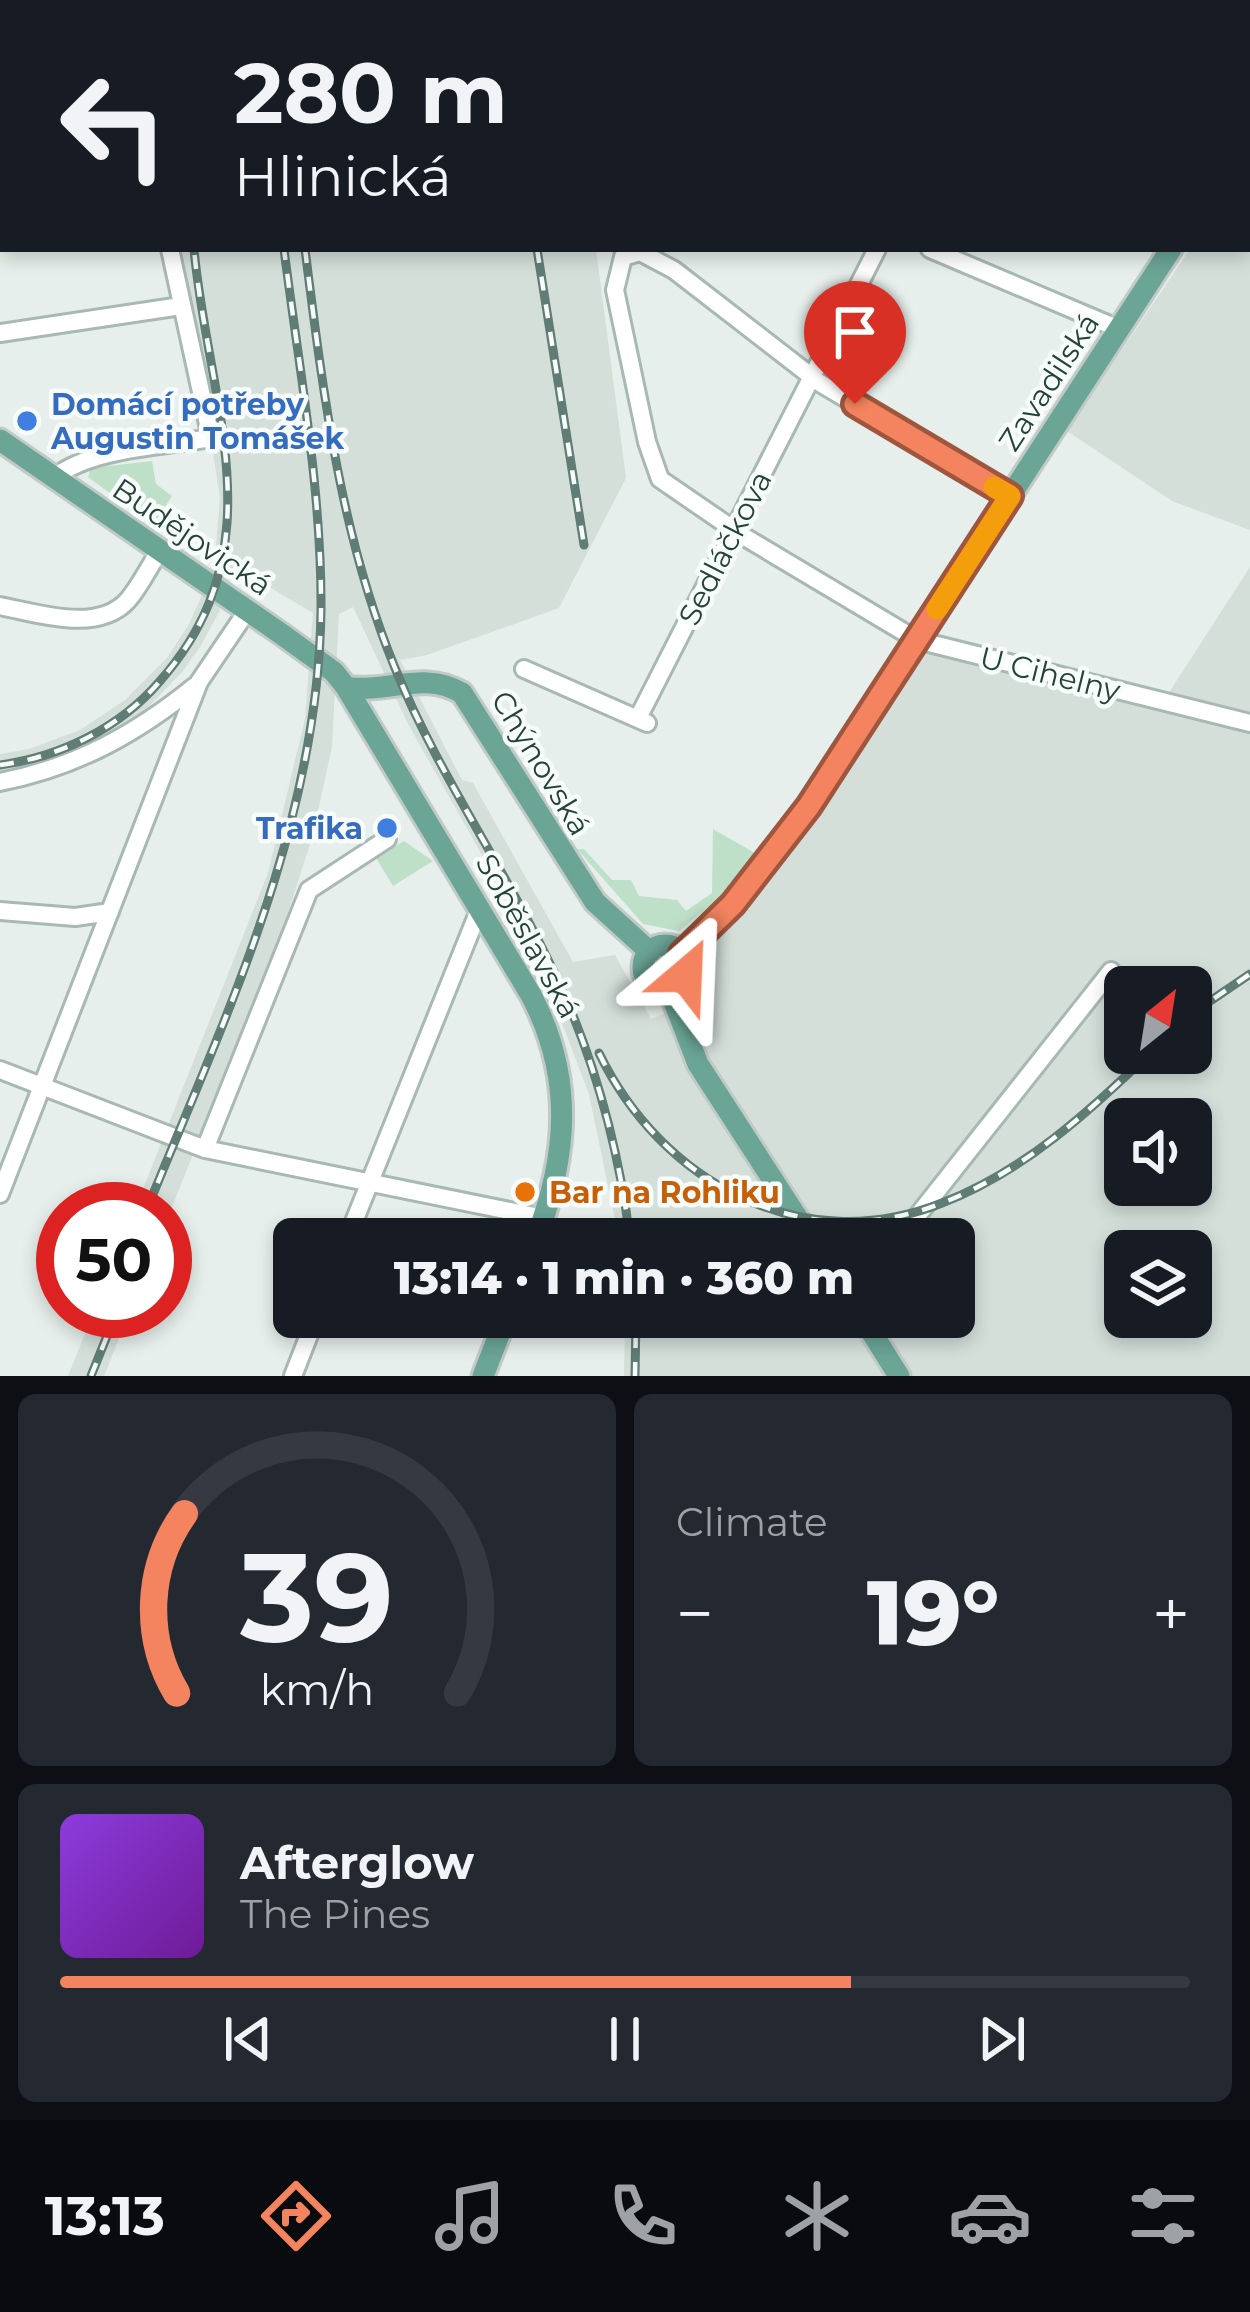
<!DOCTYPE html>
<html lang="en">
<head>
<meta charset="utf-8">
<style>
  :root { --surface:#171b24; --page:#242831; --text:#f1f3f6; --muted:#9ea1a6; --line:#363941; --accent:#f4845f }
  body { margin:0; font-family:Montserrat,sans-serif; background:var(--page); color:var(--text); height:100vh; display:flex; flex-direction:column; font-size:45px; white-space:nowrap }
  * { box-sizing:border-box; margin:0 }
  p { font-size:39px; color:var(--muted) }
  .icon { flex:none; width:66px; height:66px; fill:none; stroke:currentColor; stroke-width:2; stroke-linecap:round; stroke-linejoin:round }
  .map { position:relative; height:1376px; overflow:hidden }
  .side { display:flex; flex-direction:column; gap:18px; padding:18px; background:#0d0f14; flex:1 }
  .side>* { flex:none }
  .hud { position:absolute; left:0px; top:0px; width:1251px; height:252px; box-shadow:0 6px 18px #0003; background:#171b24; color:var(--text); overflow:hidden }
  .needle { width:78px; rotate:30deg }
  .controls { position:absolute; left:1104px; top:966px; display:grid; gap:24px }
  .controls a { display:grid; place-items:center; width:108px; height:108px; border-radius:18px; background:var(--surface); box-shadow:0 6px 18px #0003; font-size:60px }
  .speed { position:absolute; left:36px; top:1182px; display:flex; gap:24px; font-size:60px; font-weight:700; text-align:center }
  .speed>* { display:grid; place-content:center; width:156px; height:156px; border-radius:50%; background:var(--surface); box-shadow:0 6px 18px #0003; line-height:1 }
  .speed .limit { border:18px solid #d22; background:#fff; color:#111 }
  .pin { position:absolute; display:grid; place-items:center; width:102px; height:102px; color:#fff; margin:-123px -51px; border-radius:50% 50% 50% 0; rotate:-45deg; box-shadow:0 0 12px #0007 }
  .pin .icon { rotate:45deg }
  .me { position:absolute; width:132px; margin:-66px; rotate:26deg; stroke-linejoin:round; filter:drop-shadow(0 0 9px #0008) }
  .turn { display:flex; align-items:center; gap:42px; height:252px; padding:0 36px; font-size:54px }
  .turn .icon { width:156px; height:156px; stroke-width:2.5 }
  .turn b { display:block; font-size:84px; line-height:102px }
  .big { font-size:90px; font-weight:800; line-height:1.1 }
  .side .tile { flex:1; display:flex; flex-direction:column; justify-content:center; gap:18px; min-width:0; padding:0 42px; border-radius:18px; background:var(--page) }
  .side .dial { align-items:center; gap:0 }
  .dial svg { height:312px; overflow:visible; fill:none; stroke:var(--line); stroke-width:7; stroke-linecap:round; text-anchor:middle }
  .dial text { fill:var(--text); stroke:none }
  .song { display:flex; align-items:center; gap:36px }
  .cover { width:144px; height:144px; border-radius:18px; background:linear-gradient(135deg,hsl(270 70% 55%),hsl(280 70% 35%)) }
  .played { height:12px; border-radius:6px; background:linear-gradient(90deg,var(--accent) 70%,var(--line) 70%) }
  .keys { display:flex; justify-content:space-around; direction:ltr }
  .heat { display:flex; justify-content:space-between; align-items:center; font-size:66px; direction:ltr }
  .side .tiles { flex:1; display:grid; gap:18px; grid-template-columns:1fr 1fr }
  .tile:last-child { grid-column:span 2 }
  .trip { position:absolute; left:273px; top:1218px; width:702px; height:120px; border-radius:18px; background:var(--surface); box-shadow:0 6px 18px #0003; font-weight:800; line-height:120px; text-align:center }
  .tab-bar { display:flex; height:192px; justify-content:space-around; align-items:center; background:#090b0e; color:var(--muted) }
  .tab-bar .icon { width:84px; height:84px }
  .tab-bar .active { color:var(--accent) }
  .tab-bar b { font-size:54px; color:var(--text) }
  .map>svg:first-child { display:block }
  .built { fill:#d4dfda; fill-rule:evenodd }
  .green { fill:#bfe0c8 }
  .lines { fill:none; stroke-linecap:round; stroke-linejoin:round }
  .minor-casing { stroke:#a8b8b2; stroke-width:22 }
  .major-casing { stroke:#c2cac8; stroke-width:27 }
  .minor { stroke:#fff; stroke-width:16 }
  .major { stroke:#6aa596; stroke-width:21 }
  .rail-casing { stroke:#5f7d75; stroke-width:9 }
  .rail { stroke:#f7fbf9; stroke-width:4.5; stroke-dasharray:14; stroke-linecap:butt }
  .route-casing { stroke:#9f563e; stroke-width:30 }
  .route { stroke:#f4845f; stroke-width:21 }
  .slow { stroke:#f59e0b; stroke-width:21 }
  .shop-dot { fill:#3f7fe0; stroke:#f7fbf9; stroke-width:4.5 }
  .food-dot { fill:#e8710a; stroke:#f7fbf9; stroke-width:4.5 }
  .labels { text-anchor:middle; dominant-baseline:central; stroke-width:9; stroke-linejoin:round; paint-order:stroke }
  .street-label { font-size:30px; fill:#24423a; stroke:#f7fbf9 }
  .shop-label { font-size:30px; font-weight:bold; fill:#366cbe; stroke:#f7fbf9; text-anchor:start }
  .food-label { font-size:30px; font-weight:bold; fill:#c56008; stroke:#f7fbf9; text-anchor:start }
</style>
</head>
<body>
<div class="map">
<svg width="1250" height="1376" viewBox="0 0 1250 1376">
  <rect width="100%" height="100%" fill="#e6efeb"/>
  <path class="built" d="M138 0H685L695 3H139Z
    M1250 152V530L1172 501 1067 431 1190 249H1248Z
    M181 249H596L626 478 559 608 427 655 400 660 462 780 473 783 573 962 615 955 651 1019 685 1005 705 957 922 646 1159 708 1250 567V1376H624L625 1317H954V1239H619L589 1094 530 940 408 724 353 607 339 614 332 747 312 838 278 944 165 1224V1209H135L268 873 305 719 313 613 234 566 219 612 200 647 183 671 139 717 90 749 0 775V754L29 749 80 730 125 700 167 658 189 624 204 591 216 546 220 497ZM1125 987H1191V1053H1125ZM1125 1119H1191V1185H1125ZM1125 1251H1191V1317H1125Z
    M94 1311H130L104 1376H68Z"/>
  <path class="green" d="M152 461 156 484 172 496 153 525 88 477 91 468Z
    M713 829 755 853 721 897 679 931 643 924 577 849H584L612 880H631L639 896 677 900 686 911 712 893Z
    M404 841 433 861 393 886 376 858Z"/>
  <g class="lines">
    <g class="minor-casing">
      <path id="minor" d="M126 0 127 3
        M720 0 729 3
        M990 3V0
        M930 249 1119 329
        M0 333 181 306
        M54 478C90 448 165 446 211 438L170 249
        M1010 496 820 383 674 270 640 252 623 257 615 290 647 442 660 479 743 536 917 640 1250 723
        M0 606C37 613 98 634 128 600 140 586 149 567 159 552
        M524 669 647 723
        M638 718 877 249
        M0 782C76 767 136 734 195 686
        M0 911 75 917 110 912
        M0 1070 205 1149 544 1218
        M205 1149 309 890 387 839
        M0 1194 199 682 247 611
        M347 1239 480 908
        M899 1239 1111 971
        M293 1376 316 1317"/>
    </g>
    <g class="major-casing">
      <path id="major" d="M1248 24 1250 12
        M1248 168 1250 169
        M0 440 280 633 334 672 346 687 531 995C574 1077 568 1155 536 1239
        M346 687C387 694 423 670 462 693L595 902 650 952
        M643 967a22 22 0 1 1 44 0a22 22 0 1 1-44 0Z
        M682 954 733 904 809 805 1171 249
        M669 989 698 1064 811 1239
        M862 1317 899 1376
        M483 1376 506 1317"/>
    </g>
    <use href="#minor" class="minor"/>
    <use href="#major" class="major"/>
    <g class="rail-casing">
      <path id="rail" d="M162 0V3
        M263 0V3
        M450 0 452 3
        M305 249C323 392 340 534 395 668 442 784 518 886 567 1001 599 1076 620 1158 630 1239
        M537 249 584 545
        M0 765C60 757 120 728 160 681 279 546 208 405 194 249
        M1191 1014 1250 974
        M599 1053C661 1182 802 1259 942 1203 1023 1172 1089 1112 1150 1053
        M147 1209C226 1015 318 824 321 611 322 490 299 369 284 249
        M91 1376 117 1311
        M635 1376 636 1317"/>
    </g>
    <use href="#rail" class="rail"/>
  </g>
  <g class="lines">
    <g class="route-casing">
      <path id="route" d="M686 975 682 954 733 904 809 806 1010 496 855 404"/>
    </g>
    <use href="#route" class="route"/>
    <path class="slow" d="M937 609 1010 496 994 487"/>
  </g>
  <g class="shop-dot">
    <circle cx="27" cy="421" r="12"/>
    <circle cx="387" cy="828" r="12"/>
  </g>
  <circle class="food-dot" cx="525" cy="1192" r="12"/>
  <g class="labels">
    <g class="street-label">
      <text transform="translate(1049 382) rotate(-57)">Zavadilská</text>
      <text transform="translate(192 537) rotate(34)">Budějovická</text>
      <text transform="translate(725 548) rotate(-63)">Sedláčkova</text>
      <text transform="translate(1050 674) rotate(14)">U Cihelny</text>
      <text transform="translate(541 763) rotate(59)">Chýnovská</text>
      <text transform="translate(528 936) rotate(61)">Soběslavská</text>
    </g>
    <g class="shop-label">
      <text x="51" y="404">Domácí potřeby<tspan x="51" dy="34">Augustin Tomášek</tspan></text>
      <text x="363" y="828" text-anchor="end">Trafika</text>
    </g>
    <g class="food-label">
      <text x="549" y="1192">Bar na Rohliku</text>
    </g>
  </g>
</svg>
<div class="controls">
<a><svg class="needle" viewBox="-14 -14 28 28"><path d="M0-13l5 13h-10z" fill="#e53935"/><path d="M0 13l5-13h-10z" fill="#9ea1a6"/></svg></a>
<a><svg class="icon" aria-label="sound" viewBox="0 0 24 24"><path d="M4 9h4l5-4v14l-5-4H4zM17 9q2 3 0 6"/></svg></a>
<a><svg class="icon" aria-label="layers" viewBox="0 0 24 24"><path d="M12 4l9 5-9 5-9-5zM3 14l9 5 9-5"/></svg></a>
</div>
<div class="speed"><div class="limit">50</div></div>
<div class="pin" style="left:855px;top:404px;background:#d93025"><svg class="icon" aria-label="arrive" viewBox="0 0 24 24"><path d="M6 21V4h12l-3 4 3 4H6"/></svg></div>
<svg class="me" style="left:686px;top:975px" viewBox="-20 -20 40 40"><path d="M0-17L14 15 0 8-14 15z" fill="#f4845f" stroke="#fff" stroke-width="4"/></svg>
<div class="trip">13:14 · 1 min · 360 m</div>
<div class="hud">
<div class="turn"><svg class="icon" aria-label="left" viewBox="0 0 24 24"><path d="M17 20v-9H6M10 6l-5 5 5 5"/></svg><div><b>280 m</b>Hlinická</div></div>
</div>
</div>
<section class="side">
<div class="tiles">
<div class="tile dial"><svg viewBox="0 0 100 80">
<path d="M14 69A42 42 0 1 1 86 69"/>
<path d="M14 69A42 42 0 0 1 16 23" stroke="#f4845f"/>
<text x="50" y="56" font-size="32" font-weight="700">39</text>
<text x="50" y="72" font-size="11">km/h</text>
</svg></div>
<div class="tile"><p>Climate</p>
<div class="heat"><a>−</a><b class="big">19°</b><a>+</a></div>
</div>
<div class="tile">
<div class="song"><i class="cover"></i><div><b>Afterglow</b><p>The Pines</p></div></div>
<div class="played"></div>
<div class="keys"><svg class="icon" aria-label="previous" viewBox="0 0 24 24"><path d="M18 5L8 12l10 7zM5 5v14"/></svg><svg class="icon" aria-label="pause" viewBox="0 0 24 24"><path d="M8 5v14M16 5v14"/></svg><svg class="icon" aria-label="next" viewBox="0 0 24 24"><path d="M6 5l10 7-10 7zM19 5v14"/></svg></div>
</div>
</div>
</section>
<nav class="tab-bar">
<b>13:13</b>
<svg class="icon active" aria-label="directions" viewBox="0 0 24 24"><path d="M12 3l9 9-9 9-9-9zM9 14v-3h6M13 9l2 2-2 2"/></svg>
<svg class="icon" aria-label="music" viewBox="0 0 24 24"><path d="M9 18V5l10-2v13"/><circle cx="6" cy="18" r="3"/><circle cx="16" cy="16" r="3"/></svg>
<svg class="icon" aria-label="phone" viewBox="0 0 24 24"><path d="M5 4h4l2 5-3 2q2 4 5 5l2-3 5 2v4C11 20 4 13 5 4z"/></svg>
<svg class="icon" aria-label="climate" viewBox="0 0 24 24"><path d="M12 3v18M4 7l16 10M4 17L20 7"/></svg>
<svg class="icon" aria-label="car" viewBox="0 0 24 24"><path d="M5 17H2v-5l4-1 3-4h7l3 4 3 1v5h-3M9 17h6M6 11h13"/><circle cx="7" cy="17" r="2"/><circle cx="17" cy="17" r="2"/></svg>
<svg class="icon" aria-label="filters" viewBox="0 0 24 24"><path d="M4 7h16M4 17h16"/><circle cx="9" cy="7" r="2"/><circle cx="15" cy="17" r="2"/></svg>
</nav>
</body>
</html>
